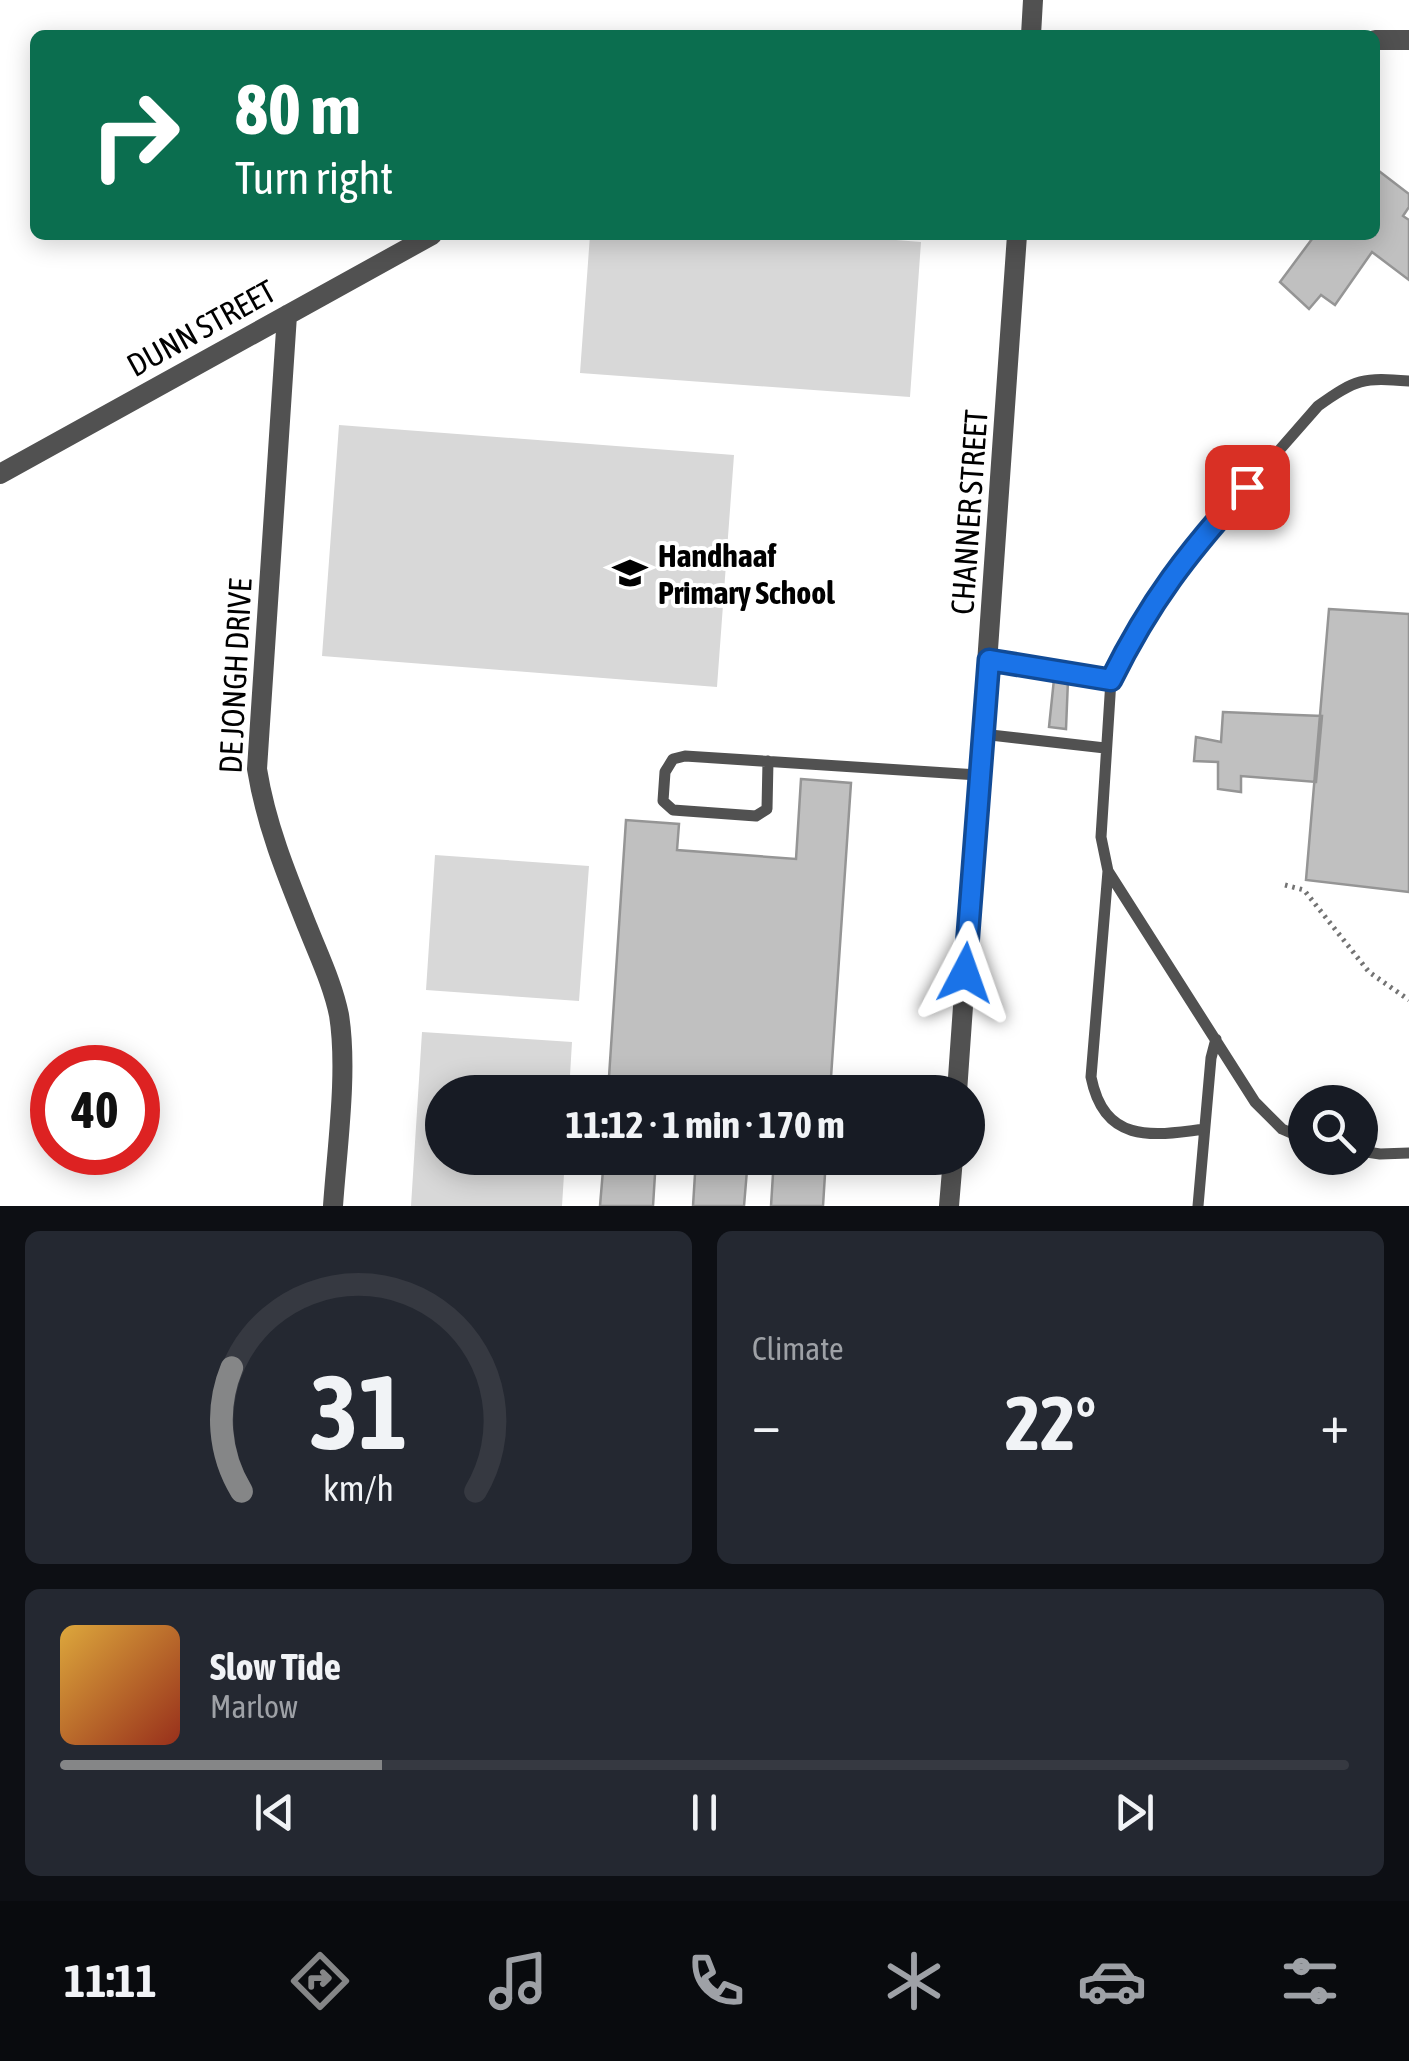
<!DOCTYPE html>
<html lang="en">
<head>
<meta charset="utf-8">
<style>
  :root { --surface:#171b24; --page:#242831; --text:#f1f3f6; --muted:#9ea1a6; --line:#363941; --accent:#858687 }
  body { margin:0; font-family:"Asap Condensed",sans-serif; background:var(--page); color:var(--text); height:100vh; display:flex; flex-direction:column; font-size:38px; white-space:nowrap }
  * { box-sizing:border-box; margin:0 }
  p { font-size:32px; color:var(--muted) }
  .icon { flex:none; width:55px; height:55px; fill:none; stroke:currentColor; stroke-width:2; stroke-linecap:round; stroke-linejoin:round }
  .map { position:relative; height:1206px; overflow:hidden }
  .side { display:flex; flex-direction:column; gap:25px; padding:25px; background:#0d0f14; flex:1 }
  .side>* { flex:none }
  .guide { position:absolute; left:30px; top:30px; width:1350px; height:210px; border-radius:15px; box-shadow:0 5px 25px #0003; background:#0b6e4f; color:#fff; overflow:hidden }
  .tools { position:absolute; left:1288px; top:1085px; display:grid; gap:20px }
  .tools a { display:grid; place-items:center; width:90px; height:90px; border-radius:50%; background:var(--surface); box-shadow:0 5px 25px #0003; font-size:50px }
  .speed { position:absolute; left:30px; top:1045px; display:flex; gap:20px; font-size:50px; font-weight:700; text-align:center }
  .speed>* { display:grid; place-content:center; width:130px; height:130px; border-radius:50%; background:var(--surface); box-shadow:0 5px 25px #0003; line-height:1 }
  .speed .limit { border:15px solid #d22; background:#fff; color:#111 }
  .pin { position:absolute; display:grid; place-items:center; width:85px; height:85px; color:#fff; margin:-42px; border-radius:20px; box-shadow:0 5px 15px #0006 }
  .me { position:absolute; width:110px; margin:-55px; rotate:4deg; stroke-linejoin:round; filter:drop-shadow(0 0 8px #0008) }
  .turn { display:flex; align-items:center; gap:35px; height:210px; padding:0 40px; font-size:45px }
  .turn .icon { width:130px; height:130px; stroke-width:2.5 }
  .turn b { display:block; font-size:70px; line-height:85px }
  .big { font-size:75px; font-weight:700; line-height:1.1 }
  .side .card { flex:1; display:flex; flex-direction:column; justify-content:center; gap:15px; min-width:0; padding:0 35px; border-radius:15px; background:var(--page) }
  .side .dial { align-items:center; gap:0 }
  .dial svg { height:260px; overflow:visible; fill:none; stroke:var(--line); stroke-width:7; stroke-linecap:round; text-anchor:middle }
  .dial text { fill:var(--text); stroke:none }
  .song { display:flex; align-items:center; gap:30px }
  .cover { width:120px; height:120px; border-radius:15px; background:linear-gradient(135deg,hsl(40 70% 55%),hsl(10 70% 35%)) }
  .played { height:10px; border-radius:5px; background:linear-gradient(90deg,var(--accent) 25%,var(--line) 25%) }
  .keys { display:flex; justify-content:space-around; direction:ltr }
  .heat { display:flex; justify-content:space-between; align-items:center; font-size:55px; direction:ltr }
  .side .tiles { flex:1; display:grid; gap:25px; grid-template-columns:1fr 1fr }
  .card:last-child { grid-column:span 2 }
  .trip { position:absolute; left:425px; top:1075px; width:560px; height:100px; border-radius:50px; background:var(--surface); box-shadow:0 5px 25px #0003; font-weight:700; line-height:100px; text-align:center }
  .tab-bar { display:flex; height:160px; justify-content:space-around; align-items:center; background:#090b0e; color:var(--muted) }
  .tab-bar .icon { width:70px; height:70px }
  .tab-bar .current { color:var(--accent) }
  .tab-bar b { font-size:45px; color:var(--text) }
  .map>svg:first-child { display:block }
  .green { fill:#d8d8d8 }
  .building { fill:#c0c0c0; stroke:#959595; stroke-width:2.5 }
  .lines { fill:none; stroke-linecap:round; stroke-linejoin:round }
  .path { stroke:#737373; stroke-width:5; stroke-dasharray:2.5 5; stroke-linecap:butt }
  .service { stroke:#515151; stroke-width:11 }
  .minor { stroke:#515151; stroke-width:20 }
  .tertiary { stroke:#515151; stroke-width:20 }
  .route-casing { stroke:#114b97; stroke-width:25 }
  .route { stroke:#1a73e8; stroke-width:18 }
  .labels { text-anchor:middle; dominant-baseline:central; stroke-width:8; stroke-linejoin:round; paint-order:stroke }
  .street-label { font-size:32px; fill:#000; stroke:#fff }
  .poi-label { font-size:32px; font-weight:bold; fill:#000; stroke:#fff; text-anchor:start }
</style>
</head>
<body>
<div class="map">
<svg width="1409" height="1206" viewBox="0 0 1409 1206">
  <rect width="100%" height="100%" fill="#fff"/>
  <path class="green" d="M590 235H833L921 242 910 397 580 373Z
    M339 425 734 455 717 687 322 656Z
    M435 855 589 866 579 1001 426 990Z
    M422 1032 572 1042 569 1092H442V1158H565L562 1206H411Z"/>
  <path class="building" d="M1375 168 1409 194V207L1403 216 1409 220V280L1372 252 1335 305 1321 295 1309 309 1280 282 1315 235H1375Z
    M1329 609 1409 614V892L1306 880Z
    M1054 679 1068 680 1066 729 1049 727Z
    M1223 712 1322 716 1316 782 1241 776V792L1218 789V762L1194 761 1196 737 1221 742Z
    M801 779 851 783 830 1092H608L626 820 679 824 677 850 796 859Z
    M604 1158H656L653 1206H600Z
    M696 1158H748L744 1206H693Z
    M774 1158H826L823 1206H771Z"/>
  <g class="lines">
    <path class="path" d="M1285 885 1304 890 1369 972 1409 1000"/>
    <path class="service" d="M989 660 1111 680
      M982 734 1105 748
      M768 761 767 809 756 816 673 810 663 801 665 772 673 759 685 756 978 775
      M1108 871 1091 1077C1104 1142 1149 1137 1204 1129
      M1305 1139 1282 1129 1255 1102 1108 871 1101 837 1111 680 1145 613 1176 568 1318 406C1355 379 1364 377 1409 381
      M1360 1151 1380 1154 1409 1153
      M1198 1206 1211 1058 1216 1039"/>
    <path class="minor" d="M1375 40H1409
      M287 315 257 769C266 825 287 876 308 928 319 956 333 985 339 1015 348 1071 337 1148 333 1206
      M0 474 432 235"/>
    <path class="tertiary" d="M1031 35 1033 0
      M957 1092 1017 235
      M949 1206 953 1158"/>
  </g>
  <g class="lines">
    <g class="route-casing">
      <path id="route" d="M965 973 989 660 1111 680C1150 601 1188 552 1247 487"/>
    </g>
    <use href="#route" class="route"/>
  </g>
  <defs>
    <g id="school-bare" transform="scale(2.7)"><path d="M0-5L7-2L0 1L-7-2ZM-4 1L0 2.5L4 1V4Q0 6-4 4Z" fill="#000" stroke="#fff" stroke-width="2.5" paint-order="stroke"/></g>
  </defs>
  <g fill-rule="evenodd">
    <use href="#school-bare" x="630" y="573"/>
  </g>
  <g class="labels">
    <g class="street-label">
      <text transform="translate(201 328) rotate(-29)">DUNN STREET</text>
      <text transform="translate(969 512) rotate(-86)">CHANNER STREET</text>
      <text transform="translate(235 676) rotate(-87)">DE JONGH DRIVE</text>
    </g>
    <g class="poi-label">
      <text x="658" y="555">Handhaaf<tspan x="658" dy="37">Primary School</tspan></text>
    </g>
  </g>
</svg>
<div class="tools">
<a><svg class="icon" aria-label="search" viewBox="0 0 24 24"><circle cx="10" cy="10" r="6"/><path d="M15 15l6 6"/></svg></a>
</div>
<div class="speed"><div class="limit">40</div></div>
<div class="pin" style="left:1247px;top:487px;background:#d93025"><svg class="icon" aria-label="arrive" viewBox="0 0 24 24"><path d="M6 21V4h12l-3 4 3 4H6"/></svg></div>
<svg class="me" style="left:965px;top:973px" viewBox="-20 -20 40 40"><path d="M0-17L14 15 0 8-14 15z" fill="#1a73e8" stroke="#fff" stroke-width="4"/></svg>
<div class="trip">11:12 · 1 min · 170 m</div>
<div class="guide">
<div class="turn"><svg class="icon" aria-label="right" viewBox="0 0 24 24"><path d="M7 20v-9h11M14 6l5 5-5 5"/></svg><div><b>80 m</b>Turn right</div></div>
</div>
</div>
<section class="side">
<div class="tiles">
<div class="card dial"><svg viewBox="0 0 100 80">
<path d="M14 69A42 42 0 1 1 86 69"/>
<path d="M14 69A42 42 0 0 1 11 31" stroke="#858687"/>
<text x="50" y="56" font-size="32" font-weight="700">31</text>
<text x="50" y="72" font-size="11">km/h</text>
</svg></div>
<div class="card"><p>Climate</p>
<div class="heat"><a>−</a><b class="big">22°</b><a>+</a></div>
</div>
<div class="card">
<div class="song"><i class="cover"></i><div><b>Slow Tide</b><p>Marlow</p></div></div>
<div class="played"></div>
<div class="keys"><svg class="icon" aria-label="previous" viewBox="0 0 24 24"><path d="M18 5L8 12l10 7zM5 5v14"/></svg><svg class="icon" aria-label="pause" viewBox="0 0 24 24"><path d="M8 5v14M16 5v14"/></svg><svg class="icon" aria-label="next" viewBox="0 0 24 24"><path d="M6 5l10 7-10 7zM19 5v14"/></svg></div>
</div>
</div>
</section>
<nav class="tab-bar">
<b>11:11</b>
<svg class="icon current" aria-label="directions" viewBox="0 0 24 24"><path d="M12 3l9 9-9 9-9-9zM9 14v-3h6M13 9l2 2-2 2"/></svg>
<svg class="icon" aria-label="music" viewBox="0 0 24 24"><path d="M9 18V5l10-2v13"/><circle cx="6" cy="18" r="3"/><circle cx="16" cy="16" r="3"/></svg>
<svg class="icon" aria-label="phone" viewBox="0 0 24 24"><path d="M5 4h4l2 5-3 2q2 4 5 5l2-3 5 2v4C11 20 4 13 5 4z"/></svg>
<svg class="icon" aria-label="climate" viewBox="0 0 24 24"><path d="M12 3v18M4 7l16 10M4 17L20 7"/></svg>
<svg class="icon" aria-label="car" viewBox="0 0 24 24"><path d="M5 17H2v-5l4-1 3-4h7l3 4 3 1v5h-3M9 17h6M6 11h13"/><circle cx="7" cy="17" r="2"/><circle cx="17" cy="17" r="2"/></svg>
<svg class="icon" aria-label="filters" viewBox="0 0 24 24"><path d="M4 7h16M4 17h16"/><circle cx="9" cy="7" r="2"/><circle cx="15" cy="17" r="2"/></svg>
</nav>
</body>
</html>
